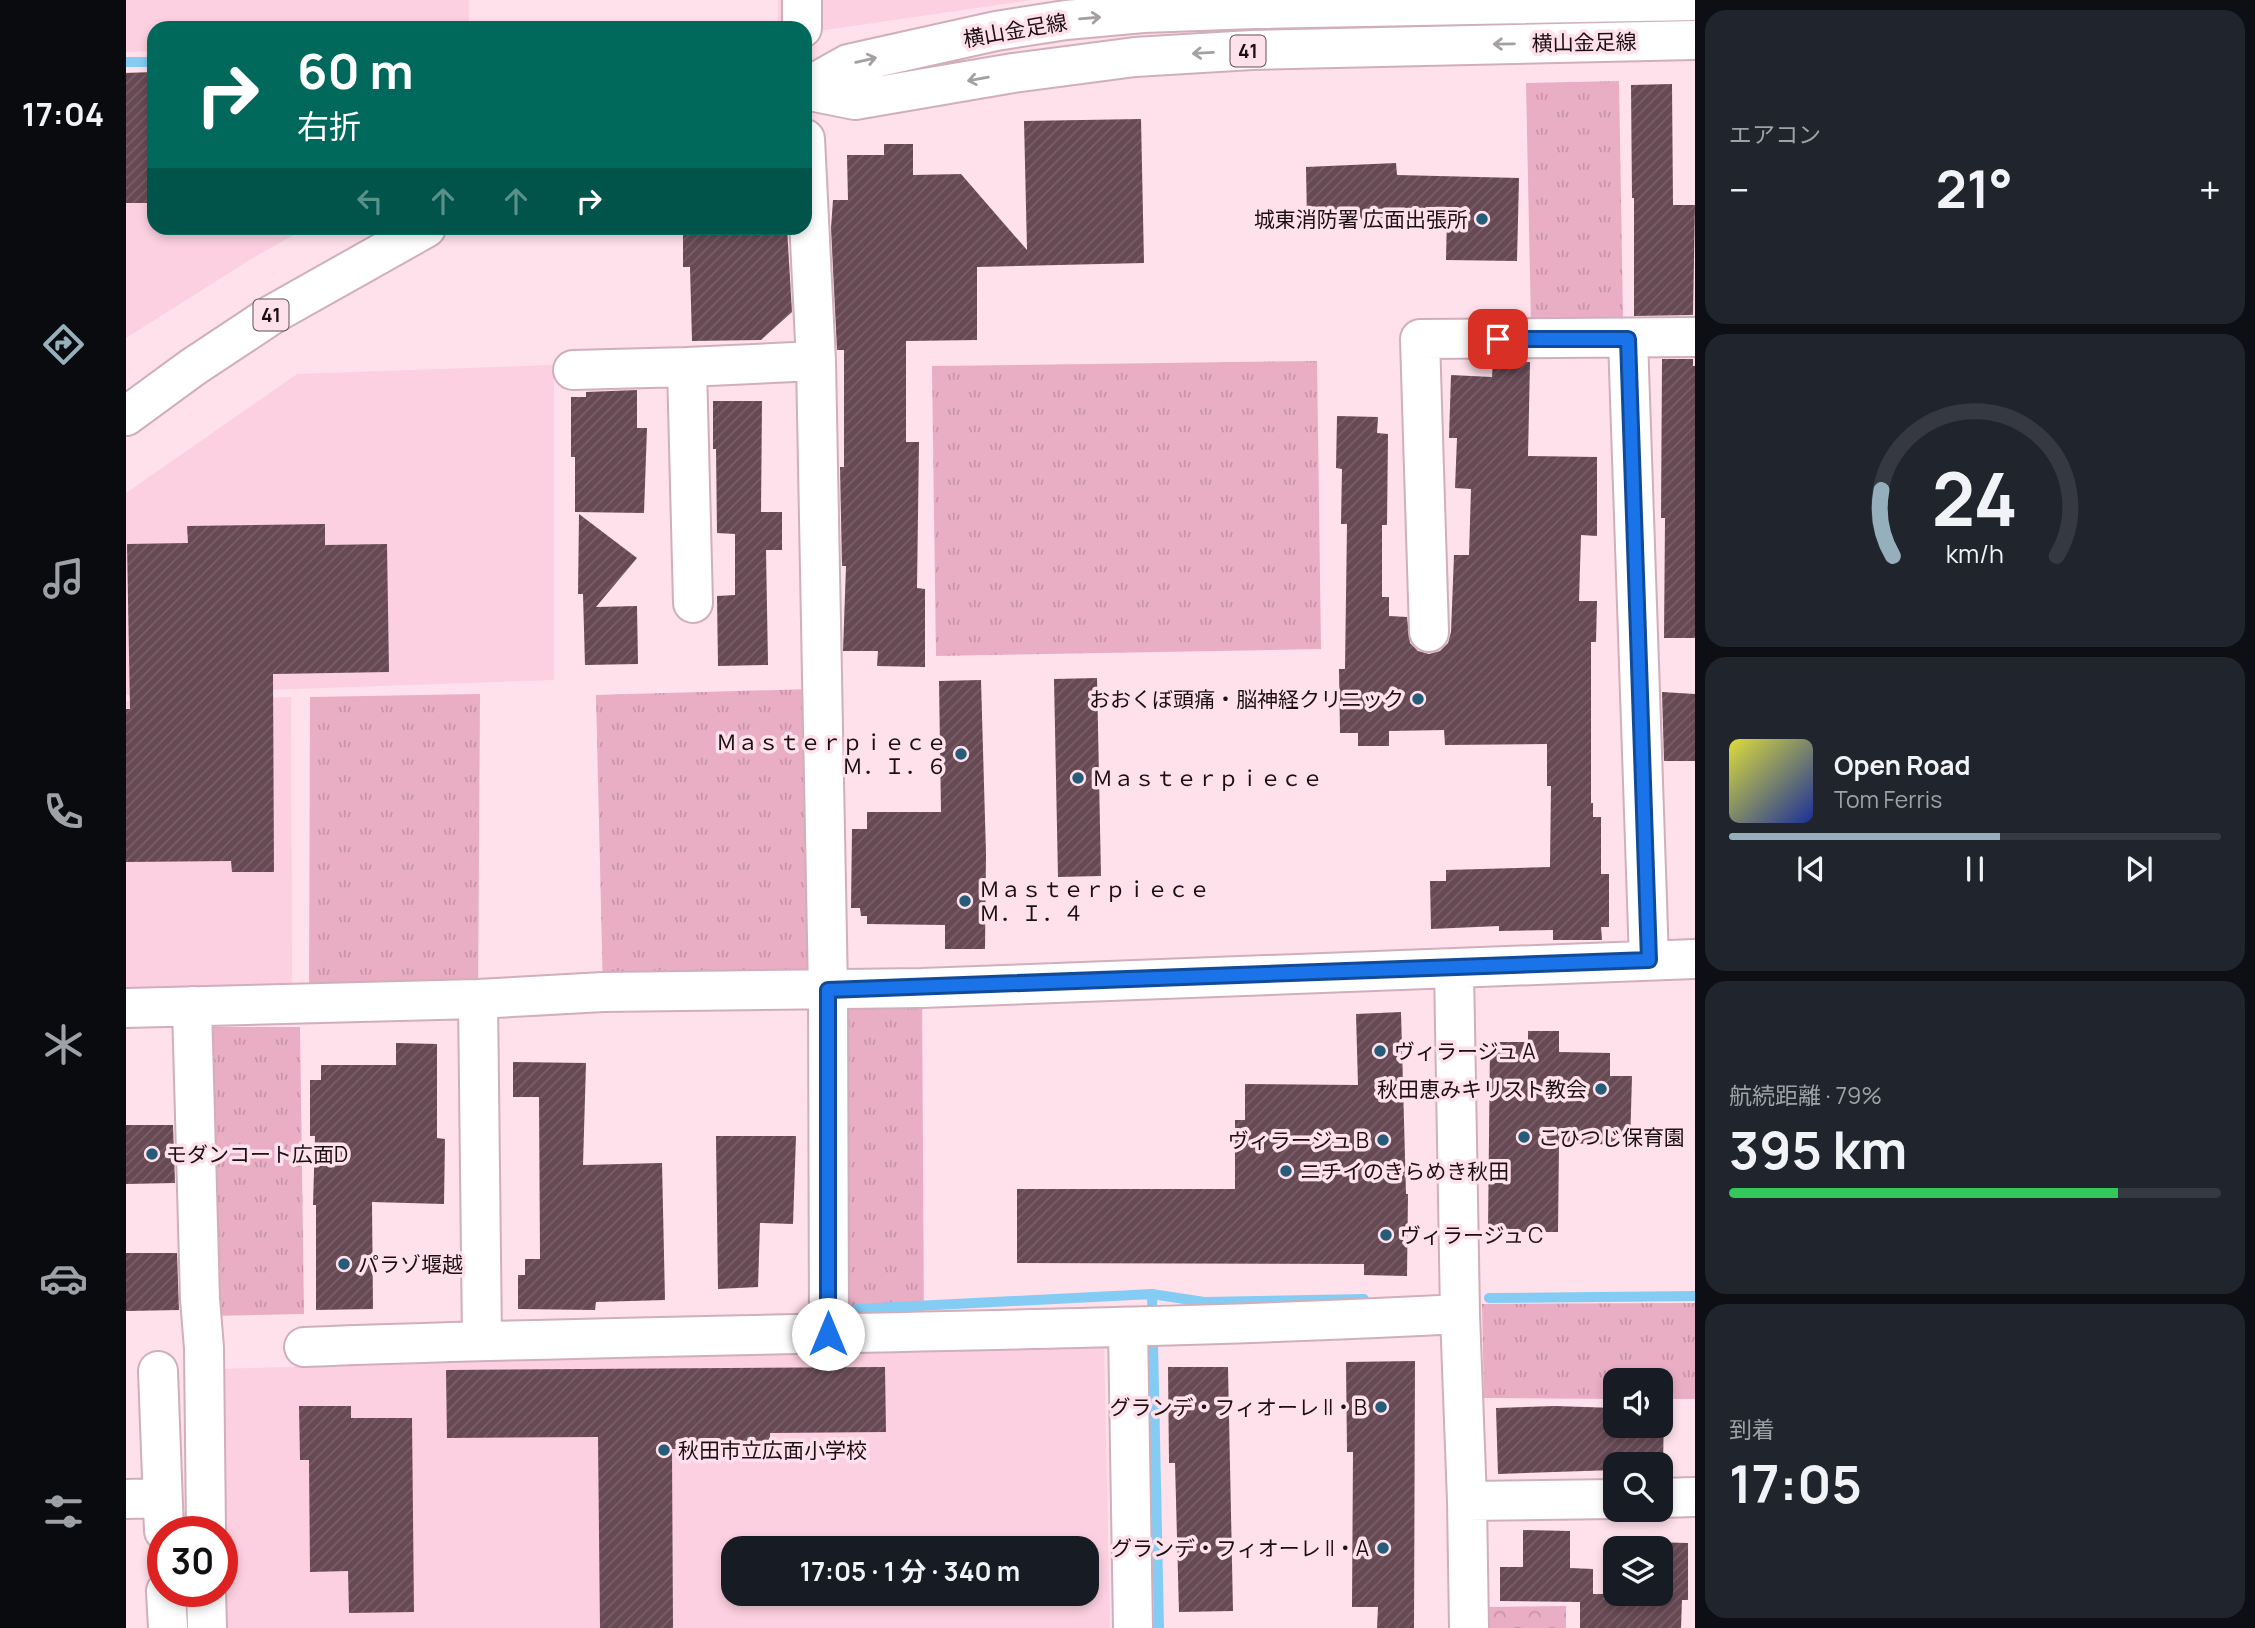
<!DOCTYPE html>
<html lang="ja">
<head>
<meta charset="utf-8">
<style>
  :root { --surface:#171b24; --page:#20242c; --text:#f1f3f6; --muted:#9ea1a6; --line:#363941; --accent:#96afbd }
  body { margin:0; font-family:Manrope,"Noto Sans JP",sans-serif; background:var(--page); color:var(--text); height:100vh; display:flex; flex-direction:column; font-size:26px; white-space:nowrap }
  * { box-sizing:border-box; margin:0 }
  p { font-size:23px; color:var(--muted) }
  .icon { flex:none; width:38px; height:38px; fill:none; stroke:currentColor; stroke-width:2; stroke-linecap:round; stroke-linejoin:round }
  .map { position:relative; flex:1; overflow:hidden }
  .drawer { display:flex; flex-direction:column; gap:10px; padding:10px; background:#0d0f14; width:560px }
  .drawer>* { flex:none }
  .top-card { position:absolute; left:21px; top:21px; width:665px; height:214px; border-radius:21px; box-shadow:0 4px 10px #0003; background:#00695c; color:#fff; overflow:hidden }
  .controls { position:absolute; left:1477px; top:1368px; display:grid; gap:14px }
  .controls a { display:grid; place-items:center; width:70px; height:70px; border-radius:14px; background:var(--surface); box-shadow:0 4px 10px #0003; font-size:35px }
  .speed { position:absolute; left:21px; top:1516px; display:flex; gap:14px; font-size:35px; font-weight:700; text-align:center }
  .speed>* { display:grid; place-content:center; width:91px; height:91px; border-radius:50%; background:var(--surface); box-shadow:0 4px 10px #0003; line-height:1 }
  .speed .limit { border:10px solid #d22; background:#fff; color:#111 }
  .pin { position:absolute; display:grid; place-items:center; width:60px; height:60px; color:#fff; margin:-30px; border-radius:14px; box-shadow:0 4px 10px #0006 }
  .me { position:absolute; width:77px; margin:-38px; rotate:0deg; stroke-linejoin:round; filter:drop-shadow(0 0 5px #0008) }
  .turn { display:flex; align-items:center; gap:24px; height:147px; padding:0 35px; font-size:32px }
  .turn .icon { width:91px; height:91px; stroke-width:2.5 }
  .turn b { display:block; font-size:49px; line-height:60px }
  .lanes { display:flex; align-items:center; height:66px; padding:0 35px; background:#0003; justify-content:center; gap:35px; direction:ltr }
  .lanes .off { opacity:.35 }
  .big { font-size:52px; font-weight:700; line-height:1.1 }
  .drawer .widget { flex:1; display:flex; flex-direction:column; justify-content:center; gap:10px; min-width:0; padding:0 24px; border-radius:21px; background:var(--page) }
  .drawer .dial { align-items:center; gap:0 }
  .dial svg { height:182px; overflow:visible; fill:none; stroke:var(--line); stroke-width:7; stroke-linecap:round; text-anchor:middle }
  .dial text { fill:var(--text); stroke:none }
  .song { display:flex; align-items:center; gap:21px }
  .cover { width:84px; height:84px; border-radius:10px; background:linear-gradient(135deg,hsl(60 70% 55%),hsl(230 70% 35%)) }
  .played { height:7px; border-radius:4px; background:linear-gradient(90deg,var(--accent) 55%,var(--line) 55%) }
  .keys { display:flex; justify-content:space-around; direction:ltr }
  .heat { display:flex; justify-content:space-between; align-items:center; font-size:38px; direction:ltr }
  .charge { height:10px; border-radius:5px; background:linear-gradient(90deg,#34c759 79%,var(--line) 0) }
  .trip { position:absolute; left:595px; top:1536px; width:378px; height:70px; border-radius:21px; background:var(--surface); box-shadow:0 4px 10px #0003; font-weight:700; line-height:70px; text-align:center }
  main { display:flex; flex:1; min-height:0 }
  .menu { display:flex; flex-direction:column; width:126px; justify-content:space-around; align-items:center; background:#090b0e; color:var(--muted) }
  .menu .icon { width:49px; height:49px }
  .menu .selected { color:var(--accent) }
  .menu b { font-size:32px; color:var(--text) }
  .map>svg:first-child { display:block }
  .built { fill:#fcd0e0; fill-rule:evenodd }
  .grass { fill:url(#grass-tufts) }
  .park { fill:url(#park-crowns) }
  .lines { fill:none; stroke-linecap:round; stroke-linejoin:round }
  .stream { stroke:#84ccf4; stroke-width:10 }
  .building { fill:url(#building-hatch) }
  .minor-casing { stroke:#d1aebb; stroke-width:42 }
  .major-casing { stroke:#d1aebb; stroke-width:42 }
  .minor { stroke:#fff; stroke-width:38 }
  .major { stroke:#fff; stroke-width:38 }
  .oneway { stroke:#a49fa1 }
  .route-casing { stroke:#114b97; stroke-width:18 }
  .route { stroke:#1a73e8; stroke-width:12 }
  .poi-dot { fill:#265c77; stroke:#ffe1eb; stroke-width:2.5 }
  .labels { text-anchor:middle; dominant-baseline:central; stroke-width:7; stroke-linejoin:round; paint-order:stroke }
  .shield { fill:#ffe1eb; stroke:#5f4e54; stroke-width:2 }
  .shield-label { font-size:19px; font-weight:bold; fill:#1b0f14 }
  .street-label { font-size:21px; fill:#1b0f14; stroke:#ffe1eb }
  .poi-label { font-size:21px; fill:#1b0f14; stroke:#ffe1eb; text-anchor:start }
</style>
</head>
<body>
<main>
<nav class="menu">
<b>17:04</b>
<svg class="icon selected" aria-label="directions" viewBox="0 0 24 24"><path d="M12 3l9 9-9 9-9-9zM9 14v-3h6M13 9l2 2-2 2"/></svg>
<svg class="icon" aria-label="music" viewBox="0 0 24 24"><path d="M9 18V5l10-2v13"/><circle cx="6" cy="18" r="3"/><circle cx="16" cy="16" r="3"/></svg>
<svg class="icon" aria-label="phone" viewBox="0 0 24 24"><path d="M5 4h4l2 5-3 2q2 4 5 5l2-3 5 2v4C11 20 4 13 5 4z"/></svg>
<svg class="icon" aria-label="climate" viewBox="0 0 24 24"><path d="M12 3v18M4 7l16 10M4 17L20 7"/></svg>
<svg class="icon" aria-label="car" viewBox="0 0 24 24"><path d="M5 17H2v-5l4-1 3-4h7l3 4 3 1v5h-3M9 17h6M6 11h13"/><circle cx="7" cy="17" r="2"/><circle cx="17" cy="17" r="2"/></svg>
<svg class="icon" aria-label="filters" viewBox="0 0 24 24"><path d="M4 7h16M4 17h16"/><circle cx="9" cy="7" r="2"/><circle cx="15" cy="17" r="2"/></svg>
</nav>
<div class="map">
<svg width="1569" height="1628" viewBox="0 0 1569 1628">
  <defs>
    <pattern id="grass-tufts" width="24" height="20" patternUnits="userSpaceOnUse" patternTransform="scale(1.75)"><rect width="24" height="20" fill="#e9adc4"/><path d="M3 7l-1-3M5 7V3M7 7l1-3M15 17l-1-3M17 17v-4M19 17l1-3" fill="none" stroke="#c794a8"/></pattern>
    <pattern id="park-crowns" width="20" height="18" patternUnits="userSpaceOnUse" patternTransform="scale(1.75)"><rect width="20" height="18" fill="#e9adc4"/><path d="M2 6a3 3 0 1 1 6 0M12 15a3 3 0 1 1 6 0" fill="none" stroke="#c794a8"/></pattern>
    <pattern id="building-hatch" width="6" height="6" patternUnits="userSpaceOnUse" patternTransform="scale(1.75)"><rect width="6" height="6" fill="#674954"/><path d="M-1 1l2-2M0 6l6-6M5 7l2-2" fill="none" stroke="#785f68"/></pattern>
  </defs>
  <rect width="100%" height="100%" fill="#ffe1eb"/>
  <path class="built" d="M0 0H343V28H28V51L0 52Z
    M652 0H906L679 33V28H652Z
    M0 72H28V228H181L130 256 0 338Z
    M428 365V680L0 695V493L171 374Z
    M165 697 166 984 0 988V701Z
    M978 1340 984 1628H96L94 1369ZM607 1549H961V1594H607Z"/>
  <path class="grass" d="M1493 81 1497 321 1405 323 1400 83Z
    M1191 361 1195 649 810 656 806 366Z
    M686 689 702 989 796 988 798 1332 694 1334 702 990 477 992 470 695Z
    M354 694 352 999 183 1003 184 697Z
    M79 1027H174L178 1314 82 1316Z
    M1569 1303V1399H1535V1381H1489V1399L1358 1398 1356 1304Z"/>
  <path class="park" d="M1440 1606V1628H1363V1607Z"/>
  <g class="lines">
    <path class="stream" d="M0 62H28
      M1026 1294 1033 1628
      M1363 1298 1569 1296
      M730 1309 1026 1294 1078 1302 1238 1299"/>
  </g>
  <path class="building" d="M28 72V203H0V73Z
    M1546 84 1547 205H1569L1567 315 1508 316V198H1506L1505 85Z
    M1015 119 1018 263 851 267V340L780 341V442H793L791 588 799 589V667L751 666 752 651H717L720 566H716L714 467H718V350H711L705 228 707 200H722L721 155H758V144H787V175L835 174 901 250 898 121Z
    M1270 163 1271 175 1393 178 1391 261 1320 260 1321 215 1181 221 1180 167Z
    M557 228H661L666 312 635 340 566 341 564 267H557Z
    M1536 359H1567V366H1569V638H1538L1539 518H1535Z
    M1367 361 1404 362 1402 456 1471 457V536L1455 535 1453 601H1471L1470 642H1465V803H1467V817H1475V874H1483V927H1475L1476 940H1427V930L1373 931V926L1305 929 1304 881H1320V870L1424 867 1425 786H1421V744L1319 745 1318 730 1263 731V746H1232V733H1214L1213 669H1219L1221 524H1215L1216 469 1210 468 1211 416 1252 417 1251 433 1262 434 1261 525H1256V597H1263V616L1281 617 1284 643 1292 651 1303 654 1314 651 1322 643 1325 632 1328 555H1343L1345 489 1329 488 1331 438H1323L1325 375 1366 377Z
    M511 390V428H521L518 513 449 512V457H445V397H460V392Z
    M587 401H636L635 512H656V550H640L642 665 592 666 591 596 609 595V534L591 533 590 449H587Z
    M453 514 511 558 470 607 511 606 512 664 459 665 457 594H452Z
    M199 524V545L261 544 263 672 147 674 148 872H106L105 861 0 862V709H4L1 544 62 543 61 526Z
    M971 678 975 876 932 877 928 679Z
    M855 680 860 854 859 949H819V925L741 924V916H735L734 908H725L726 829H741V812H815L813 681Z
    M1536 692 1569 694V761H1538Z
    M1275 1012 1280 1194H1282L1281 1276 1238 1275V1264L891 1263V1189H1109V1120H1119V1084L1232 1085 1230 1014Z
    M1402 1031H1433V1052L1484 1053V1076H1506L1504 1145 1433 1143 1432 1232H1362L1364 1042H1402Z
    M270 1043 311 1044V1138L319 1139 318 1204 246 1202 247 1309 190 1310V1205H187L189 1136H184V1080H195V1065H270Z
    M387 1062 460 1063 457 1165 536 1163 539 1300 470 1302 469 1310 392 1309V1275H399V1259H414L413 1097H387Z
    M0 1125H47L49 1183 0 1184Z
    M590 1136H670L667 1224 634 1223 632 1287 592 1289Z
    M0 1253H51L53 1310 0 1311Z
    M1289 1361 1288 1628H1251L1252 1607H1226L1227 1452H1221L1220 1362Z
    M759 1367 760 1432 644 1433V1448L546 1449 547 1628H474L472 1437 321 1438 320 1370Z
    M1042 1367H1102L1107 1611 1053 1612 1049 1463H1043Z
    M173 1406H225V1418H286L288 1612 223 1613 222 1571 184 1572 183 1460H174Z
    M1429 1406 1489 1408V1426H1535V1408H1538L1537 1469H1535V1465H1489V1470L1372 1474 1370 1408Z
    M1397 1530 1444 1531V1568L1467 1569V1594H1535V1549H1526V1542L1562 1543V1600H1556L1555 1628H1454V1602L1374 1601V1567H1397Z"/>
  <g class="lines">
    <g class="minor-casing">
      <path id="minor" d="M676 0V28
        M679 139 690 361 702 990 703 1334
        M1502 339 1523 960
        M447 370 561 367
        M567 603 561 367 690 361
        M1303 632 1294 339 1569 337
        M1328 968 1334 1314 1341 1501 1343 1628
        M352 999 356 1340
        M66 1006 74 1299 78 1348 80 1531
        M0 1008 352 999 477 992 796 988 1569 959
        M1002 1328 1007 1628
        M178 1347C563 1332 949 1334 1334 1314
        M32 1371 38 1531
        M1535 1498 1569 1497
        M0 1499 36 1498
        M1341 1501 1489 1499
        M40 1591 42 1628
        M80 1591 81 1628"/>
    </g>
    <g class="major-casing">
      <path id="major" d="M679 88 722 64 870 31 940 20 1017 13 1128 9 1569 1
        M679 90 729 100 887 73 1009 57 1126 50 1569 40
        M0 416 67 367 147 314 300 228"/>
    </g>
    <use href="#minor" class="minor"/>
    <use href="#major" class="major"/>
  </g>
  <defs><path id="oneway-shaft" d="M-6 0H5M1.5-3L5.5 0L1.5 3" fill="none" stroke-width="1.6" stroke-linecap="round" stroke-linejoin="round" transform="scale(1.75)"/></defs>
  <g class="oneway">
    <use href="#oneway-shaft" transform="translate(964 18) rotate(-5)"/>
    <use href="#oneway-shaft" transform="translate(1378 44) rotate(179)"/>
    <use href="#oneway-shaft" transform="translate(1077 53) rotate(177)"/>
    <use href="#oneway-shaft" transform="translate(740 60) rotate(-13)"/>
    <use href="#oneway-shaft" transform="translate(852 79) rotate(170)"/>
  </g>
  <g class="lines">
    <g class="route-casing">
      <path id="route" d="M702 1334V990L1523 960 1502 339H1372"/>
    </g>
    <use href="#route" class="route"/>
  </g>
  <g class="poi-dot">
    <circle cx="1356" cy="219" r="7"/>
    <circle cx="1292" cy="699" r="7"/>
    <circle cx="835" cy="754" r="7"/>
    <circle cx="952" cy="778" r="7"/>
    <circle cx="839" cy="901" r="7"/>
    <circle cx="1254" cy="1051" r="7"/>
    <circle cx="1475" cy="1089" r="7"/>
    <circle cx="1398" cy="1137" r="7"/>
    <circle cx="1257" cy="1140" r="7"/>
    <circle cx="26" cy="1154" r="7"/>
    <circle cx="1160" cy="1171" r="7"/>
    <circle cx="1260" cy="1235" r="7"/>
    <circle cx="218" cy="1264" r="7"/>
    <circle cx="1255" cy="1407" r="7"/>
    <circle cx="538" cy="1450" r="7"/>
    <circle cx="1257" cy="1548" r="7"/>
  </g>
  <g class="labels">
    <g class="shield">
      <rect x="1104.5" y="35.5" width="35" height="31" rx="5"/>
      <rect x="127.5" y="299.5" width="35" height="31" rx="5"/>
    </g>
    <g class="shield-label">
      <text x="1122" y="51">41</text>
      <text x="145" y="315">41</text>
    </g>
    <g class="street-label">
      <text transform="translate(889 30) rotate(-10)">横山金足線</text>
      <text transform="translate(1458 42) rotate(-1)">横山金足線</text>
    </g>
    <g class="poi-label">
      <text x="1342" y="219" text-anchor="end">城東消防署 広面出張所</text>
      <text x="1278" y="699" text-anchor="end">おおくぼ頭痛・脳神経クリニック</text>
      <text x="821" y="742" text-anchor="end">Ｍａｓｔｅｒｐｉｅｃｅ<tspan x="821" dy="24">Ｍ．Ｉ．６</tspan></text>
      <text x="966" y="778">Ｍａｓｔｅｒｐｉｅｃｅ</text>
      <text x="853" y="889">Ｍａｓｔｅｒｐｉｅｃｅ<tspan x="853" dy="24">Ｍ．Ｉ．４</tspan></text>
      <text x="1268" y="1051">ヴィラージュ A</text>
      <text x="1461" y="1089" text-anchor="end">秋田恵みキリスト教会</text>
      <text x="1412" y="1137">こひつじ保育園</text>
      <text x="1243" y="1140" text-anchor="end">ヴィラージュ B</text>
      <text x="40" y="1154">モダンコート広面D</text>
      <text x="1174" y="1171">ニチイのきらめき秋田</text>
      <text x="1274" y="1235">ヴィラージュ C</text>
      <text x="232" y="1264">パラゾ堰越</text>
      <text x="1241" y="1407" text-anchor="end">グランデ・フィオーレ II・B</text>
      <text x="552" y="1450">秋田市立広面小学校</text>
      <text x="1243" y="1548" text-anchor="end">グランデ・フィオーレ II・A</text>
    </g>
  </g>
</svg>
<div class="controls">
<a><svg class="icon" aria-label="sound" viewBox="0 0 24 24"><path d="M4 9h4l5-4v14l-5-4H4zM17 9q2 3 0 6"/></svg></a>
<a><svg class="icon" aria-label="search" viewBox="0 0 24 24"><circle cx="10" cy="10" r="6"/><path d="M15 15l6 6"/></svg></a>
<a><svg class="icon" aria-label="layers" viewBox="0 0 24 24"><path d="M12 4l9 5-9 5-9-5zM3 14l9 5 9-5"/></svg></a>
</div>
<div class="speed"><div class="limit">30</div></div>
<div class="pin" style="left:1372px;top:339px;background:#d93025"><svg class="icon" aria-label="arrive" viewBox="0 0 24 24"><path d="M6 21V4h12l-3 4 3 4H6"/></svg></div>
<svg class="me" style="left:702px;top:1334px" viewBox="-20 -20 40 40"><circle r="19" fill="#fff"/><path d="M0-13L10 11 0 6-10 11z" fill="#1a73e8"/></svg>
<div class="trip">17:05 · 1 分 · 340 m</div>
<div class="top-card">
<div class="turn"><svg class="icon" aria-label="right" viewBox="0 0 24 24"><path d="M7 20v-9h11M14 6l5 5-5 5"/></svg><div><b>60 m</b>右折</div></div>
<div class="lanes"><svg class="icon off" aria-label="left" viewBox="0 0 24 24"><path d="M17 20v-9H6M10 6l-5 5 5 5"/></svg><svg class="icon off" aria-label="ahead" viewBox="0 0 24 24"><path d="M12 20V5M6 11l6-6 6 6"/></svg><svg class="icon off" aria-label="ahead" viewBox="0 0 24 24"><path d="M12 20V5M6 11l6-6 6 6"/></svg><svg class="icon" aria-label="right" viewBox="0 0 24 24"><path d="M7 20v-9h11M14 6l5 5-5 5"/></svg></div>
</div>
</div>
<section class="drawer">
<div class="widget"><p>エアコン</p>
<div class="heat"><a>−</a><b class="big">21°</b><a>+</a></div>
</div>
<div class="widget dial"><svg viewBox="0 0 100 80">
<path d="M14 69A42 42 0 1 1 86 69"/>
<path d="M14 69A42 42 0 0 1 9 40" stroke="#96afbd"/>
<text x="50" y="56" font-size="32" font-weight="700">24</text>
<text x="50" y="72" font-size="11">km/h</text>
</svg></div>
<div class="widget">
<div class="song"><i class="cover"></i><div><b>Open Road</b><p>Tom Ferris</p></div></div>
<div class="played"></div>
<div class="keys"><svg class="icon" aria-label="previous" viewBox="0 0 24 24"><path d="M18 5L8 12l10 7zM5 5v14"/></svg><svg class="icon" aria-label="pause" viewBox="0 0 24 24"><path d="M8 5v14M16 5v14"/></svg><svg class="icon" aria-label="next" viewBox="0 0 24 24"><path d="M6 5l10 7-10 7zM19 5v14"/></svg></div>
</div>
<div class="widget"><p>航続距離 · 79%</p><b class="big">395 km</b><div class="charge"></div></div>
<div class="widget"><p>到着</p><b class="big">17:05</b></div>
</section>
</main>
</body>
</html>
